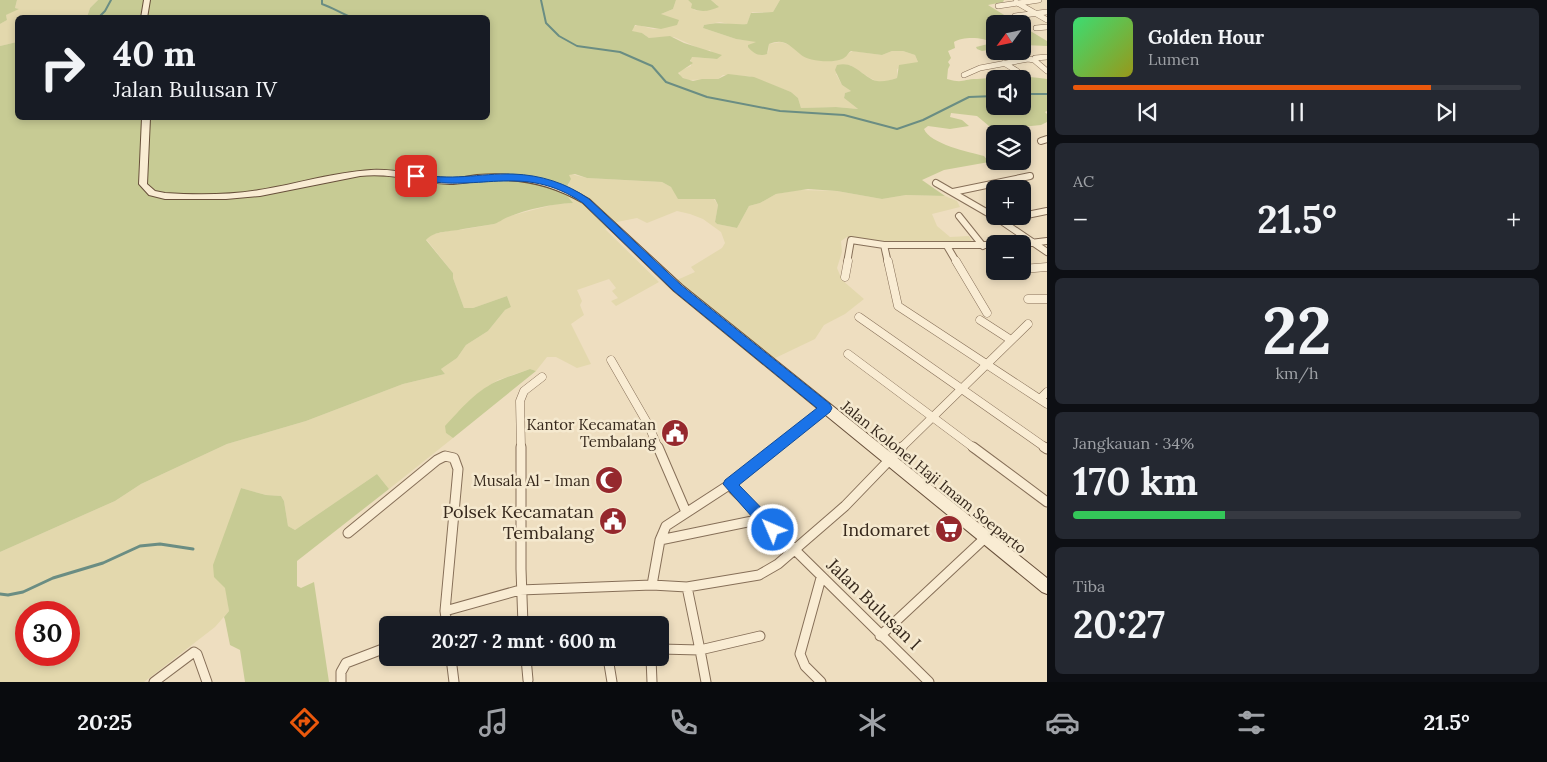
<!DOCTYPE html>
<html lang="id">
<head>
<meta charset="utf-8">
<style>
  :root { --surface:#171b24; --page:#242831; --text:#f1f3f6; --muted:#9ea1a6; --line:#363941; --accent:#ea580c }
  body { margin:0; font-family:Lora,serif; background:var(--page); color:var(--text); height:100vh; display:flex; flex-direction:column; font-size:19px; white-space:nowrap }
  * { box-sizing:border-box; margin:0 }
  p { font-size:16px; color:var(--muted) }
  .icon { flex:none; width:28px; height:28px; fill:none; stroke:currentColor; stroke-width:2; stroke-linecap:round; stroke-linejoin:round }
  .map { position:relative; flex:1; overflow:hidden }
  .drawer { display:flex; flex-direction:column; gap:8px; padding:8px; background:#0d0f14; width:500px }
  .drawer>* { flex:none }
  .banner { position:absolute; left:15px; top:15px; width:475px; height:105px; border-radius:8px; box-shadow:0 2px 8px #0003; background:#171b24; color:var(--text); overflow:hidden }
  .needle { width:32px; rotate:237deg }
  .buttons { position:absolute; left:986px; top:15px; display:grid; gap:10px }
  .buttons a { display:grid; place-items:center; width:45px; height:45px; border-radius:8px; background:var(--surface); box-shadow:0 2px 8px #0003; font-size:25px }
  .speed { position:absolute; left:15px; top:601px; display:flex; gap:10px; font-size:25px; font-weight:700; text-align:center }
  .speed>* { display:grid; place-content:center; width:65px; height:65px; border-radius:50%; background:var(--surface); box-shadow:0 2px 8px #0003; line-height:1 }
  .speed .limit { border:8px solid #d22; background:#fff; color:#111 }
  .pin { position:absolute; display:grid; place-items:center; width:42px; height:42px; color:#fff; margin:-21px; border-radius:10px; box-shadow:0 2px 8px #0006 }
  .me { position:absolute; width:55px; margin:-28px; rotate:315deg; stroke-linejoin:round; filter:drop-shadow(0 0 4px #0008) }
  .turn { display:flex; align-items:center; gap:18px; height:105px; padding:0 15px; font-size:22px }
  .turn .icon { width:65px; height:65px; stroke-width:2.5 }
  .turn b { display:block; font-size:35px; line-height:42px }
  .big { font-size:38px; font-weight:800; line-height:1.1 }
  .drawer .widget { flex:1; display:flex; flex-direction:column; justify-content:center; gap:8px; min-width:0; padding:0 18px; border-radius:8px; background:var(--page) }
  .drawer .dial { align-items:center; gap:0 }
  .dial b { font-size:65px; line-height:1 }
  .song { display:flex; align-items:center; gap:15px }
  .cover { width:60px; height:60px; border-radius:8px; background:linear-gradient(135deg,hsl(140 70% 55%),hsl(60 70% 35%)) }
  .played { height:5px; border-radius:2px; background:linear-gradient(90deg,var(--accent) 80%,var(--line) 80%) }
  .keys { display:flex; justify-content:space-around; direction:ltr }
  .heat { display:flex; justify-content:space-between; align-items:center; font-size:28px; direction:ltr }
  .charge { height:8px; border-radius:4px; background:linear-gradient(90deg,#34c759 34%,var(--line) 0) }
  .trip { position:absolute; left:379px; top:616px; width:290px; height:50px; border-radius:8px; background:var(--surface); box-shadow:0 2px 8px #0003; font-weight:800; line-height:50px; text-align:center }
  .tabs { display:flex; height:80px; justify-content:space-around; align-items:center; background:#090b0e; color:var(--muted) }
  .tabs .icon { width:35px; height:35px }
  .tabs .on { color:var(--accent) }
  .tabs b { font-size:22px; color:var(--text) }
  main { display:flex; flex:1; min-height:0 }
  .map>svg:first-child { display:block }
  .farmland { fill:#e3d8ad; fill-rule:evenodd }
  .green { fill:#c7cb94; fill-rule:evenodd }
  .lines { fill:none; stroke-linecap:round; stroke-linejoin:round }
  .stream-far1 { stroke:#6a8d83; stroke-width:2 }
  .stream { stroke:#6a8d83; stroke-width:3 }
  .minor-far3-casing { stroke:#866f58; stroke-width:6 }
  .minor-far2-casing { stroke:#866f58; stroke-width:8 }
  .minor-far1-casing { stroke:#866f58; stroke-width:9 }
  .minor-casing { stroke:#866f58; stroke-width:11 }
  .secondary-casing { stroke:#68503b; stroke-width:2 }
  .minor-far3 { stroke:#f9ecd3; stroke-width:5 }
  .minor-far2 { stroke:#f9ecd3; stroke-width:6 }
  .minor-far1 { stroke:#f9ecd3; stroke-width:8 }
  .minor { stroke:#f9ecd3; stroke-width:9 }
  .secondary { fill:#f9ecd3; fill-rule:evenodd }
  .route { fill:#1a73e8; stroke:#114b97 }
  .labels { text-anchor:middle; dominant-baseline:central; stroke-width:5; stroke-linejoin:round; paint-order:stroke }
  .poi-label { font-size:15px; fill:#36281c; stroke:#f5e9cf; text-anchor:end }
  .street-label { font-size:15px; fill:#36281c; stroke:#f5e9cf }
  .near-poi-label { font-size:18px; fill:#36281c; stroke:#f5e9cf; text-anchor:end }
  .near-street-label { font-size:18px; fill:#36281c; stroke:#f5e9cf }
</style>
</head>
<body>
<main>
<div class="map">
<svg width="1047" height="682" viewBox="0 0 1047 682">
  <rect width="100%" height="100%" fill="#eedec0"/>
  <path class="farmland" d="M17 0H98L90 8 87 17 18 18 17 42 0 46V24L7 20 6 15 18 8H15Z
    M676 0H688L692 4 694 10 700 11 713 9 717 5 711 0H780L773 12H752L747 24 733 25 720 22 704 25 703 28 736 39 754 41 757 43H752L768 53 769 44 781 42 790 45 802 55 828 61H835L853 51 882 55 892 51H903L915 55 918 62 897 69V78L887 81 878 82 870 78 850 65 836 74 842 85 851 91 845 93 844 98 858 109 836 107 801 108 798 98 791 92 749 76 723 75 718 79 688 80 680 76 679 71 691 66V57L717 59 710 50 705 51 674 37 649 38 642 33 632 32 633 27 638 25 653 29 665 28V17L661 14 673 9Z
    M571 174 587 178 662 182 671 187 682 199H714L718 205 715 222 717 224 737 228 749 206 760 203 776 194 798 190 837 191 882 199 906 195 945 196 957 201 960 207 932 214 937 226 950 237 969 236 973 244 904 243 847 237 841 241 842 252 837 268 842 280 864 299 845 314 824 325 815 339 771 360 693 297 677 280 695 272 691 267 722 248 725 243 721 232 703 219 690 214 677 211 647 223 637 218 617 222 605 229 659 282 616 306 611 301 618 298 612 291 616 288 609 279 577 290 582 301 580 305 584 315 571 324 591 364 577 368 556 357H547L536 371 530 369 498 380 482 390 464 407 446 433 453 438 389 489 377 474 295 530 288 526 284 501 281 496 266 495 241 488 215 577 226 589 229 611 215 627 144 682H0V552L115 501 141 484 227 444 306 421 403 384 445 374 441 369 457 358 466 345 488 331 505 310 511 307 507 296 473 308H464L453 278V273L426 239 430 235 451 230H460L494 224 506 217 556 204 572 203 564 192 569 184 568 175ZM26 612H69V655H26Z"/>
  <path class="green" d="M0 0H17L15 8 19 9 6 15 7 20 0 24Z
    M98 0H676L673 9 661 14 679 20 677 25 661 29 635 25 632 31 642 33 649 38 670 36 684 43 722 55 717 59 692 57 690 61 693 63 678 73 683 78 693 81 702 79H718L728 74 754 77 791 92 798 98 801 108 836 107 858 109 844 98 845 93 851 91 842 85 835 70 837 65C855 60 863 78 877 81 883 82 891 80 897 78L899 65 918 62 915 55 903 51H892L882 55 851 51C847 54 847 57 842 59 833 63 808 62 800 54 789 45 784 38 769 44L767 54C759 57 753 53 748 47V45L756 42 736 39 703 28 704 25C719 21 732 25 747 24L751 13 773 12 780 0H1004L1003 2 988 5 1019 24H995V45L989 46 988 50 982 51 977 49 976 47 992 43C985 37 963 36 954 42L955 48 948 51 951 58 948 62 950 65 948 69 947 79C964 84 962 79 977 79 1000 77 1024 75 1047 79V111L1045 112 1047 114V122L1041 125 999 129 989 126 977 116 951 113 950 117 962 120 969 126 950 129 928 126 924 129C930 144 969 152 984 156L989 162 944 170 922 180 945 196 906 195 882 199 837 191 808 189 776 194 760 203 749 206 737 228 717 224 715 222 718 205 715 199H678L671 187 662 182 587 178 575 174 569 175 571 179 564 192 573 203C551 204 528 209 508 217 503 219 498 223 494 224 484 226 473 227 463 229 451 232 435 230 426 240L453 273V278L464 308H473L507 296 511 307 505 310 488 331 466 345 457 358 441 369 445 374 403 384 306 421 227 444 141 484 115 501 0 552V46L17 42 18 118H488V18L81 17H87L90 8ZM995 79H1022V106H995Z
    M688 0H711L719 7C710 11 701 13 691 8L692 4Z
    M1022 26 1047 41V46L1023 45Z
    M530 369 536 371 453 438 446 433 445 426C461 409 477 389 500 380 509 376 520 373 530 369Z
    M377 474 389 489 297 561V586L301 588 314 582 329 682H245L240 650 230 645 225 620 224 617 229 611 225 588 214 577 213 565 241 488 266 495 281 496 284 501 288 526 295 530Z"/>
  <g class="lines">
    <path class="stream-far1" d="M322 0V4C334 8 343 15 354 18
      M541 0 546 23 559 36 577 46 620 52 652 66 666 82 707 97 780 111 844 115 897 129 923 120 969 97 995 96
      M98 18 105 11 111 0
      M1022 94H1047"/>
    <path class="stream" d="M0 594 8 595 23 592 53 578 103 563 140 546 160 544 193 549"/>
    <g class="minor-far3-casing">
      <path id="minor-far3" d="M1016 2 1047 20
        M998 6 1039 0
        M1015 16 1047 12
        M1036 28 1047 27
        M1035 58 1047 57
        M1004 63 1017 71
        M964 75 980 68 1028 59 1034 60 1047 71"/>
    </g>
    <g class="minor-far2-casing">
      <path id="minor-far2" d="M1041 141 1047 139
        M936 183 1000 220 1047 252
        M953 192 1030 176
        M959 216 983 246
        M1022 216 1047 211
        M1000 220 1021 216
        M1022 244 1047 241
        M884 245 888 263
        M947 246 957 263
        M847 263 851 240 884 245H995"/>
    </g>
    <g class="minor-far1-casing">
      <path id="minor-far1" d="M888 261 898 306 1047 404
        M956 261 987 313
        M1022 269 1047 267
        M845 277 848 261
        M1028 299H1047
        M859 317 1046 448
        M980 320 1011 340
        M848 354 974 448
        M611 360 649 426 658 448
        M1040 399 1047 392
        M521 448 520 401 524 391 542 377
        M776 448 826 408
        M901 448 1028 324"/>
    </g>
    <g class="minor-casing">
      <path id="minor" d="M521 447V569L523 625
        M658 447 686 512
        M973 447 1047 502
        M1044 447 1047 449
        M729 485 929 682
        M348 533 437 460 445 456 454 458 458 469 445 611
        M660 540 762 519
        M821 578 800 654 805 666 821 682
        M652 585 687 587 759 575 778 564 845 506 902 447
        M447 625 445 611 520 590 652 585 660 540 666 526 729 485 777 447
        M880 636 985 538
        M660 649 700 650 687 587
        M451 658 454 682
        M526 658 528 680
        M608 658 612 682
        M651 658 652 682
        M154 682 194 652 197 654 207 682
        M341 682V672L346 663 388 647
        M706 682 700 650 760 636"/>
    </g>
    <g class="secondary-casing">
      <path id="secondary" d="M144 0H150L147 18H141Z
        M142 118H150L147 184 155 191 165 193C196 195 229 195 259 190 297 184 334 172 371 170 399 168 426 179 454 178 462 178 469 176 477 175 517 172 554 178 589 199L682 285 1047 578V594L1042 592 674 291 583 203C550 183 515 177 477 181 468 182 459 184 450 184 419 183 391 172 360 176L260 196 226 199H165L149 195 139 184Z"/>
    </g>
    <use href="#minor-far3" class="minor-far3"/>
    <use href="#minor-far2" class="minor-far2"/>
    <use href="#minor-far1" class="minor-far1"/>
    <use href="#minor" class="minor"/>
    <use href="#secondary" class="secondary"/>
  </g>
  <path class="route" d="M416 173C449 182 480 173 513 174 541 175 566 183 589 199L681 285 830 404 832 408 830 412 739 485 778 525 780 530 778 535 773 537 768 535 723 484 725 480 817 408 674 291 583 203C522 161 476 195 413 178L412 176Z"/>
  <defs>
    <g id="civic-disc" transform="scale(1.4375)"><circle r="9.5" fill="#95282d" stroke="#f5e9cf"/><path d="M-.6-6.5H3V-4.5H.6V-3L4-1V1h2V6H-6V1h2V-1L-.6-3ZM-1.2 2.5V6h2.4V2.5Z" fill="#fff"/></g>
    <g id="mosque-disc" transform="scale(1.4375)"><circle r="9.5" fill="#95282d" stroke="#f5e9cf"/><path d="M3.5-4.9A6 6 0 1 0 3.5 4.9A5 5 0 1 1 3.5-4.9Z" fill="#fff"/></g>
    <g id="supermarket-disc" transform="scale(1.4375)"><circle r="9.5" fill="#95282d" stroke="#f5e9cf"/><path d="M-6-5.5h2.5l.6 2H6L4.5 2H-2.5L-4.4-4H-6ZM-1.5 3.2a1.3 1.3 0 1 0 .1 0ZM3 3.2a1.3 1.3 0 1 0 .1 0Z" fill="#fff"/></g>
  </defs>
  <g fill-rule="evenodd">
    <use href="#civic-disc" x="675" y="433"/>
    <use href="#mosque-disc" x="609" y="480"/>
    <use href="#civic-disc" x="613" y="521"/>
    <use href="#supermarket-disc" x="949" y="529"/>
  </g>
  <g class="labels">
    <g class="poi-label">
      <text x="656" y="424">Kantor Kecamatan<tspan x="656" dy="17">Tembalang</tspan></text>
      <text x="590" y="480">Musala Al - Iman</text>
    </g>
    <g class="street-label">
      <text transform="translate(934 477) rotate(39)">Jalan Kolonel Haji Imam Soeparto</text>
    </g>
    <g class="near-poi-label">
      <text x="594" y="511">Polsek Kecamatan<tspan x="594" dy="21">Tembalang</tspan></text>
      <text x="930" y="529">Indomaret</text>
    </g>
    <g class="near-street-label">
      <text transform="translate(874 604) rotate(44)">Jalan Bulusan I</text>
    </g>
  </g>
</svg>
<div class="buttons">
<a><svg class="needle" viewBox="-14 -14 28 28"><path d="M0-13l5 13h-10z" fill="#e53935"/><path d="M0 13l5-13h-10z" fill="#9ea1a6"/></svg></a>
<a><svg class="icon" aria-label="sound" viewBox="0 0 24 24"><path d="M4 9h4l5-4v14l-5-4H4zM17 9q2 3 0 6"/></svg></a>
<a><svg class="icon" aria-label="layers" viewBox="0 0 24 24"><path d="M12 4l9 5-9 5-9-5zM3 14l9 5 9-5"/></svg></a>
<a>+</a>
<a>−</a>
</div>
<div class="speed"><div class="limit">30</div></div>
<div class="pin" style="left:416px;top:176px;background:#d93025"><svg class="icon" aria-label="arrive" viewBox="0 0 24 24"><path d="M6 21V4h12l-3 4 3 4H6"/></svg></div>
<svg class="me" style="left:773px;top:530px" viewBox="-20 -20 40 40"><circle r="17" fill="#1a73e8" stroke="#fff" stroke-width="3"/><path d="M0-11L8 9 0 5-8 9z" fill="#fff"/></svg>
<div class="trip">20:27 · 2 mnt · 600 m</div>
<div class="banner">
<div class="turn"><svg class="icon" aria-label="right" viewBox="0 0 24 24"><path d="M7 20v-9h11M14 6l5 5-5 5"/></svg><div><b>40 m</b>Jalan Bulusan IV</div></div>
</div>
</div>
<section class="drawer">
<div class="widget">
<div class="song"><i class="cover"></i><div><b>Golden Hour</b><p>Lumen</p></div></div>
<div class="played"></div>
<div class="keys"><svg class="icon" aria-label="previous" viewBox="0 0 24 24"><path d="M18 5L8 12l10 7zM5 5v14"/></svg><svg class="icon" aria-label="pause" viewBox="0 0 24 24"><path d="M8 5v14M16 5v14"/></svg><svg class="icon" aria-label="next" viewBox="0 0 24 24"><path d="M6 5l10 7-10 7zM19 5v14"/></svg></div>
</div>
<div class="widget"><p>AC</p>
<div class="heat"><a>−</a><b class="big">21.5°</b><a>+</a></div>
</div>
<div class="widget dial"><b>22</b><p>km/h</p></div>
<div class="widget"><p>Jangkauan · 34%</p><b class="big">170 km</b><div class="charge"></div></div>
<div class="widget"><p>Tiba</p><b class="big">20:27</b></div>
</section>
</main>
<nav class="tabs">
<b>20:25</b>
<svg class="icon on" aria-label="directions" viewBox="0 0 24 24"><path d="M12 3l9 9-9 9-9-9zM9 14v-3h6M13 9l2 2-2 2"/></svg>
<svg class="icon" aria-label="music" viewBox="0 0 24 24"><path d="M9 18V5l10-2v13"/><circle cx="6" cy="18" r="3"/><circle cx="16" cy="16" r="3"/></svg>
<svg class="icon" aria-label="phone" viewBox="0 0 24 24"><path d="M5 4h4l2 5-3 2q2 4 5 5l2-3 5 2v4C11 20 4 13 5 4z"/></svg>
<svg class="icon" aria-label="climate" viewBox="0 0 24 24"><path d="M12 3v18M4 7l16 10M4 17L20 7"/></svg>
<svg class="icon" aria-label="car" viewBox="0 0 24 24"><path d="M5 17H2v-5l4-1 3-4h7l3 4 3 1v5h-3M9 17h6M6 11h13"/><circle cx="7" cy="17" r="2"/><circle cx="17" cy="17" r="2"/></svg>
<svg class="icon" aria-label="filters" viewBox="0 0 24 24"><path d="M4 7h16M4 17h16"/><circle cx="9" cy="7" r="2"/><circle cx="15" cy="17" r="2"/></svg>
<b>21.5°</b>
</nav>
</body>
</html>
